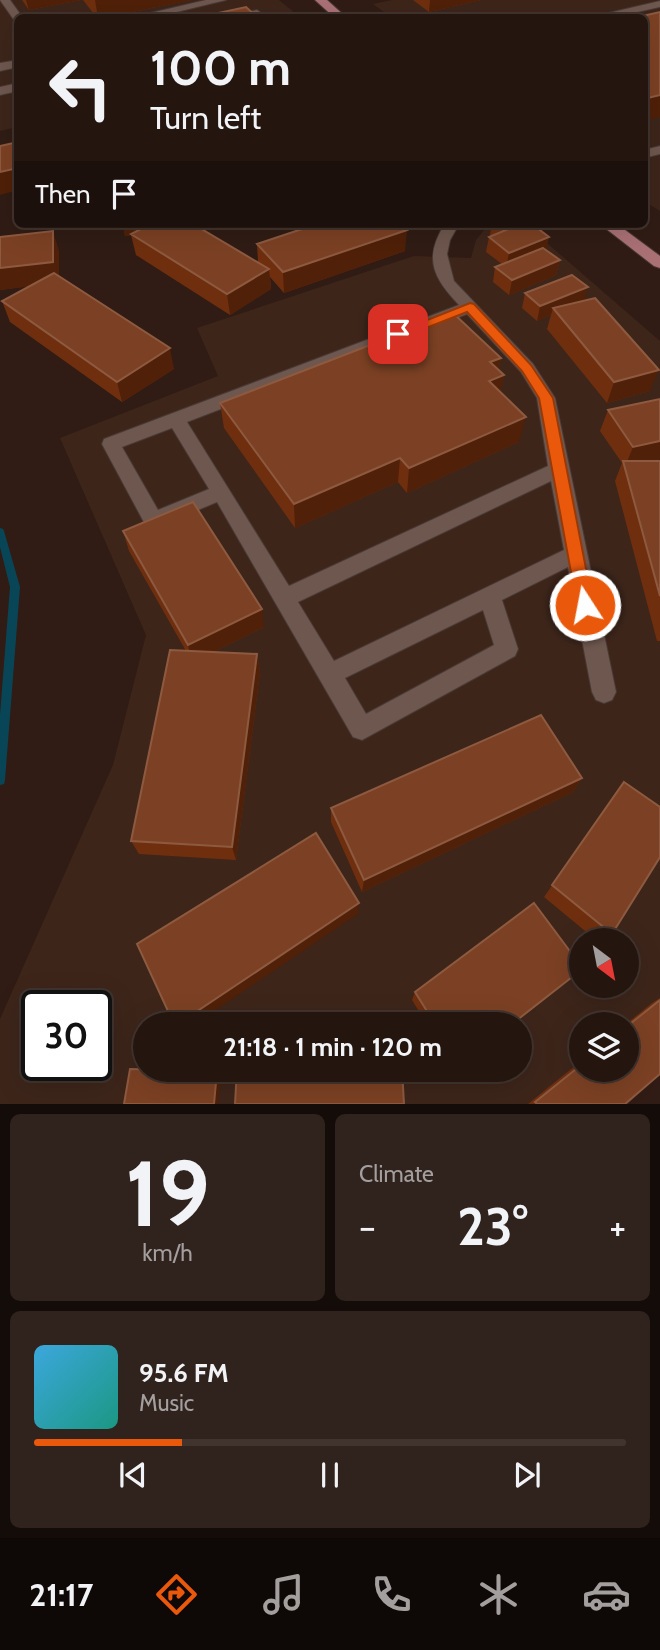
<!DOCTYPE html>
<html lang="en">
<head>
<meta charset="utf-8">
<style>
  :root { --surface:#24150f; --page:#30221d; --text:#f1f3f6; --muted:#a39f9e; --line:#41342f; --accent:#ea580c }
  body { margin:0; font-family:Cabin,sans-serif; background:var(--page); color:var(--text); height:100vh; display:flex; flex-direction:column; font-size:26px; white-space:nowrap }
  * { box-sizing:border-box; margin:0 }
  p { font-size:23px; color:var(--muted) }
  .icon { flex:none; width:38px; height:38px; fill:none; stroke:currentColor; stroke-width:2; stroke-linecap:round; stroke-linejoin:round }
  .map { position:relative; height:1104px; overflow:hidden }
  .drawer { display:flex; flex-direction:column; gap:10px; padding:10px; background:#140c08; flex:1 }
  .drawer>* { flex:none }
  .guide { position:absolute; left:14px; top:14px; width:634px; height:214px; border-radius:10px; box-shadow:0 7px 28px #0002,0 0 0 2px var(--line); background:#24150f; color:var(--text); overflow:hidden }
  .needle { width:46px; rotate:148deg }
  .fabs { position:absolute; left:569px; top:928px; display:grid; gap:14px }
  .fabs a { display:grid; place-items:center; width:70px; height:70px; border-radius:50%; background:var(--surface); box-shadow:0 7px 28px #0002,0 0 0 2px var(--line); font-size:35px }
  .speed { position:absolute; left:21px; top:990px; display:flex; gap:14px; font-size:35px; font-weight:700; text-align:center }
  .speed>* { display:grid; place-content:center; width:91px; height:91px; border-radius:50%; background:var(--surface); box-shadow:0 7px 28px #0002,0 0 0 2px var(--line); line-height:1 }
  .speed .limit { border:4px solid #111; border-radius:10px; background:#fff; color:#111 }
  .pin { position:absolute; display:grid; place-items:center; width:60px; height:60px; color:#fff; margin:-30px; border-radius:14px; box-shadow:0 4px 10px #0006 }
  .me { position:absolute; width:77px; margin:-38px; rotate:349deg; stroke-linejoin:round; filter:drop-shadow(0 0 5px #0008) }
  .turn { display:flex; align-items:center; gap:24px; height:147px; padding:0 21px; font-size:32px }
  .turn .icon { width:91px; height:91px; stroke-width:2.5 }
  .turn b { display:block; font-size:49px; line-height:60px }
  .then { display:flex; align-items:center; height:66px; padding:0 21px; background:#0003; gap:14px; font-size:26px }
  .big { font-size:52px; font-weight:800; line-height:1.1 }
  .drawer .widget { flex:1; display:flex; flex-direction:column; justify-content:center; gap:10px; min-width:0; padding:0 24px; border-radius:10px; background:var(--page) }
  .drawer .dial { align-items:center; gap:0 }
  .dial b { font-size:91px; line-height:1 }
  .song { display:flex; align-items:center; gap:21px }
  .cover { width:84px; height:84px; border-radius:10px; background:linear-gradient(135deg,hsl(200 70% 55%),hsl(170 70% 35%)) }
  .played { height:7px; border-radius:4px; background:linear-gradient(90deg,var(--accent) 25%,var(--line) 25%) }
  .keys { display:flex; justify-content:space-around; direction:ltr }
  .heat { display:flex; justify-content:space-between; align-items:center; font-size:38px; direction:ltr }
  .drawer .tiles { flex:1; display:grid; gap:10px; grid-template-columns:1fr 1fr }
  .widget:last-child { grid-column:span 2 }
  .trip { position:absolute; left:133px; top:1012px; width:399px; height:70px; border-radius:35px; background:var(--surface); box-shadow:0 7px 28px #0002,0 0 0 2px var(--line); font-weight:800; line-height:70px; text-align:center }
  .menu { display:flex; height:112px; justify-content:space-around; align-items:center; background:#0e0806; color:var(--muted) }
  .menu .icon { width:49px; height:49px }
  .menu .selected { color:var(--accent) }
  .menu b { font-size:32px; color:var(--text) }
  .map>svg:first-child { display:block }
  .built { fill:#3d251a; fill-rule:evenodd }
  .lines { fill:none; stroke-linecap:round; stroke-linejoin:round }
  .stream { fill:#084657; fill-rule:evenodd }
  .minor-casing { stroke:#493935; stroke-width:2 }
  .major-casing { stroke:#493935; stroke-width:2 }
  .minor { fill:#6e574e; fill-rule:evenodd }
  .major { fill:#aa7175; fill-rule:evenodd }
  .wall { fill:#6f2f0f }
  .shaded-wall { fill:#502008 }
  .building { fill:#7c4124; stroke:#8d5a40; stroke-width:2 }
  .route { fill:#ea580c; stroke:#983908; stroke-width:2 }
</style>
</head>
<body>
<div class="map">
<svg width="660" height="1104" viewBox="0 0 660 1104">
  <rect width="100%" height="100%" fill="#301c14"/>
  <path class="built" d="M0 0H279L300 17 18 18 17 127 0 131Z
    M392 0H660V211L644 201V18H392L373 4Z
    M489 224H525L660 341V1074L628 1104H0V1019L113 765 146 635 60 438 218 376 197 328 414 256 471 258 476 240ZM581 940H626V985H581ZM37 1006H96V1066H37ZM145 1024H520V1069H145ZM581 1024H626V1069H581Z"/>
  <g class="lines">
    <path class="stream" d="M0 528 3 529 4 531 20 587 5 780 4 784 0 785V715L10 587 0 547Z"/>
    <g class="minor-casing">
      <path id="minor" d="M0 0H10L23 18 14 20Z
        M206 0H226L152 18H129Z
        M660 1V7L610 18H587Z
        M257 10 268 18H229L230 16Z
        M18 60V67L0 71V63Z
        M18 83V91L0 95V87Z
        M660 146V154L644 158V150Z
        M445 224H459L450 240 447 254 454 281 533 364 555 398 616 692 612 700 604 703 596 700 592 692 568 567 502 600 518 649 515 656 362 740 353 737 217 502 160 526 153 528 146 526 102 444 104 439 459 305C433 278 423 258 445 224ZM467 314 521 372 537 398 548 466 289 586 187 422ZM172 428 209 489 158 510 122 447ZM551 481 564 550 334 661 298 602ZM483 610 494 645 366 714 345 678Z"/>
    </g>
    <g class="major-casing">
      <path id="major" d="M315 0H327L347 18H335Z
        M600 224H617L660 256V268L654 266Z"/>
    </g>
    <use href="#minor" class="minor"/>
    <use href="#major" class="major"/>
  </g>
  <path class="wall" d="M22 0H81L29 10Z
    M83 0H191L103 18H97Z
    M413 0H481L429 12Z
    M123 224H193L258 262 257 244 405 251 284 293 270 277 271 289 230 315 136 255 131 235 125 236Z
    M221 224H241L231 230Z
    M492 224H532L546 250 560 260 556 275 509 295 493 282 495 267 502 264 486 252 489 237 492 236 490 235Z
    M0 237 59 251V276L174 369 122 402 10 322 2 301 29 286 0 290Z
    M525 293 584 301 650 391 607 403 547 329 551 315 537 321 522 308Z
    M501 358 498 369 504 375 500 392 519 442 407 493 398 482 295 528 224 428 220 403Z
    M660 399V459L650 461H660V641H657L615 481 622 463 600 431 608 410Z
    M123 531 264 627 213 652 257 654 260 672 236 860 139 854 131 841 186 651 129 551Z
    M582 778 573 792 362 892 331 822V808Z
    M624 782 612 934 605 940H596L544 897Z
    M581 970 513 1024H427L412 1000 415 992Z
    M660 998V1074L625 1104H528L581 1061V1069H626V1024L652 1003Z"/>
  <path class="shaded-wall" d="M26 0H81L29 10Z
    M95 0H191L103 18H98Z
    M430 0H481L429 12Z
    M660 95V117L644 121V99Z
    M18 168V190L0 195V172Z
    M123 224H134L137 234 125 236Z
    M231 224H241L231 230Z
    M407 230 405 251 284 293 283 272Z
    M53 231 59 251V283L0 290V268Z
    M549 237 546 252 506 267 509 253Z
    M560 260 556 275 509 295 512 280Z
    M269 269 271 289 230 315 227 294Z
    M588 287 584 302 553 308 551 315 537 321 540 306Z
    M170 348 174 369 122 402 117 382Z
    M501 358 496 378 504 375 499 400 485 387 490 362Z
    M659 370 650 391 607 403 614 382Z
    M526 417 519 442 407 493 409 468Z
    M660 441V459L625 467 633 447Z
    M400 458 398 482 295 528 294 504Z
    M262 609 264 627 192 662 188 645Z
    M257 654 260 672 236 860 232 847Z
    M582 778 573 792 362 892 364 880Z
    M359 903 358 914 195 1024H178Z
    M217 1071 221 1075 218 1104H214Z"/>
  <path class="building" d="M246 7 258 18H195Z
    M660 12V95L644 99V18H634Z
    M18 142V168L0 172V146Z
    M136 224H193L269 269 227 294 131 234 143 228Z
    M317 224H400L407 230 283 272 257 244Z
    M498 224H532L549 237 509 253 489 237 506 230Z
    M53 231V262L0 268V237Z
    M543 248 560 260 512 280 495 267Z
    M54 273 170 348 117 382 2 301Z
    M572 275 588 287 540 306 525 293Z
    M595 298 659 370 614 382 553 308Z
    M453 313 501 358 490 362 504 375 489 381 526 417 409 468 400 458 294 504 220 403Z
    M660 399V441L633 447 608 410Z
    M623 461H660V596Z
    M193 502 262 609 188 645 123 531Z
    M170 650 257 654 232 847 131 841Z
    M541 715 582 778 364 880 331 808Z
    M624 782 660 807V857L612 934 552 885Z
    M316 833 359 903 178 1024H174L137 944Z
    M534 903 581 966V970L512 1024H435L415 992Z
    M660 1000V1074L625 1104H537L535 1102 581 1065V1069H626V1027Z
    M400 1014 401 1024H240L241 1015Z
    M130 1069 217 1071 214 1104H124Z
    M237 1069H402L404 1104H235Z"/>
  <path class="route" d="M470 303 474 304 531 365 553 398 593 605 591 610H579L577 605 539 398 522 371 467 312 403 337 398 338 392 334Z"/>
</svg>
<div class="fabs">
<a><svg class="needle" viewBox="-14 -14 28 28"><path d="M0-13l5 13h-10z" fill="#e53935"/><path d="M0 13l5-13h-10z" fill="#a39f9e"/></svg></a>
<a><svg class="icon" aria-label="layers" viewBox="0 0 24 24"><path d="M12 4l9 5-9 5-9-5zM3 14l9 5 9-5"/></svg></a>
</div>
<div class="speed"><div class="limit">30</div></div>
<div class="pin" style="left:398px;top:334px;background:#d93025"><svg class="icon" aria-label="arrive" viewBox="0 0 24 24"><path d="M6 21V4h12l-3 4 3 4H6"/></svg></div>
<svg class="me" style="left:585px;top:605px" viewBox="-20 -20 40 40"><circle r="17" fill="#ea580c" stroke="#fff" stroke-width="3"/><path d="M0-11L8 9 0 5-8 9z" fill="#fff"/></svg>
<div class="trip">21:18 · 1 min · 120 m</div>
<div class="guide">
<div class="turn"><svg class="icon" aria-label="left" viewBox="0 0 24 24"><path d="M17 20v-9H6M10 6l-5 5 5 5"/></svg><div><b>100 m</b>Turn left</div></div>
<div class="then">Then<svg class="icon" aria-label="arrive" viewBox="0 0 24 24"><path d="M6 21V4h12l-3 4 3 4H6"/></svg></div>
</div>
</div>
<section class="drawer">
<div class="tiles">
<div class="widget dial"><b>19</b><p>km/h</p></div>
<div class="widget"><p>Climate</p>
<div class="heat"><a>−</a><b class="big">23°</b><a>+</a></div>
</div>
<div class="widget">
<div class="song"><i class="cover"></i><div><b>95.6 FM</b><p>Music</p></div></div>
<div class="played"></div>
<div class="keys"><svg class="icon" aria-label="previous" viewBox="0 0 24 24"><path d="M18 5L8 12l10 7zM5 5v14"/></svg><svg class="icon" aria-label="pause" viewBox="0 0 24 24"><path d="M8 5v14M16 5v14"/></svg><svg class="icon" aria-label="next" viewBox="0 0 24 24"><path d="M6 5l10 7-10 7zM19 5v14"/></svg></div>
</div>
</div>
</section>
<nav class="menu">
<b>21:17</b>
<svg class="icon selected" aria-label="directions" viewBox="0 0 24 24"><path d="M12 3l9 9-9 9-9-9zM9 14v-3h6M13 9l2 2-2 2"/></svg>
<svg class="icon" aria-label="music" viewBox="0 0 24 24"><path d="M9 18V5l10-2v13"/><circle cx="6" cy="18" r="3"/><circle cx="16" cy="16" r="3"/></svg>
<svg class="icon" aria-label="phone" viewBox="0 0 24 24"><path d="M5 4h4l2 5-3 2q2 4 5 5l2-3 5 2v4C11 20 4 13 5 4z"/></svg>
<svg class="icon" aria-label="climate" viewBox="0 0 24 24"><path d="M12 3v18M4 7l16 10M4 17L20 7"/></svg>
<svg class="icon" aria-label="car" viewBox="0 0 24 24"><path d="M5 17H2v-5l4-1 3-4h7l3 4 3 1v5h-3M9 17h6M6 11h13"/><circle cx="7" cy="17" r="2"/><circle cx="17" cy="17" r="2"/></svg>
</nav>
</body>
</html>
